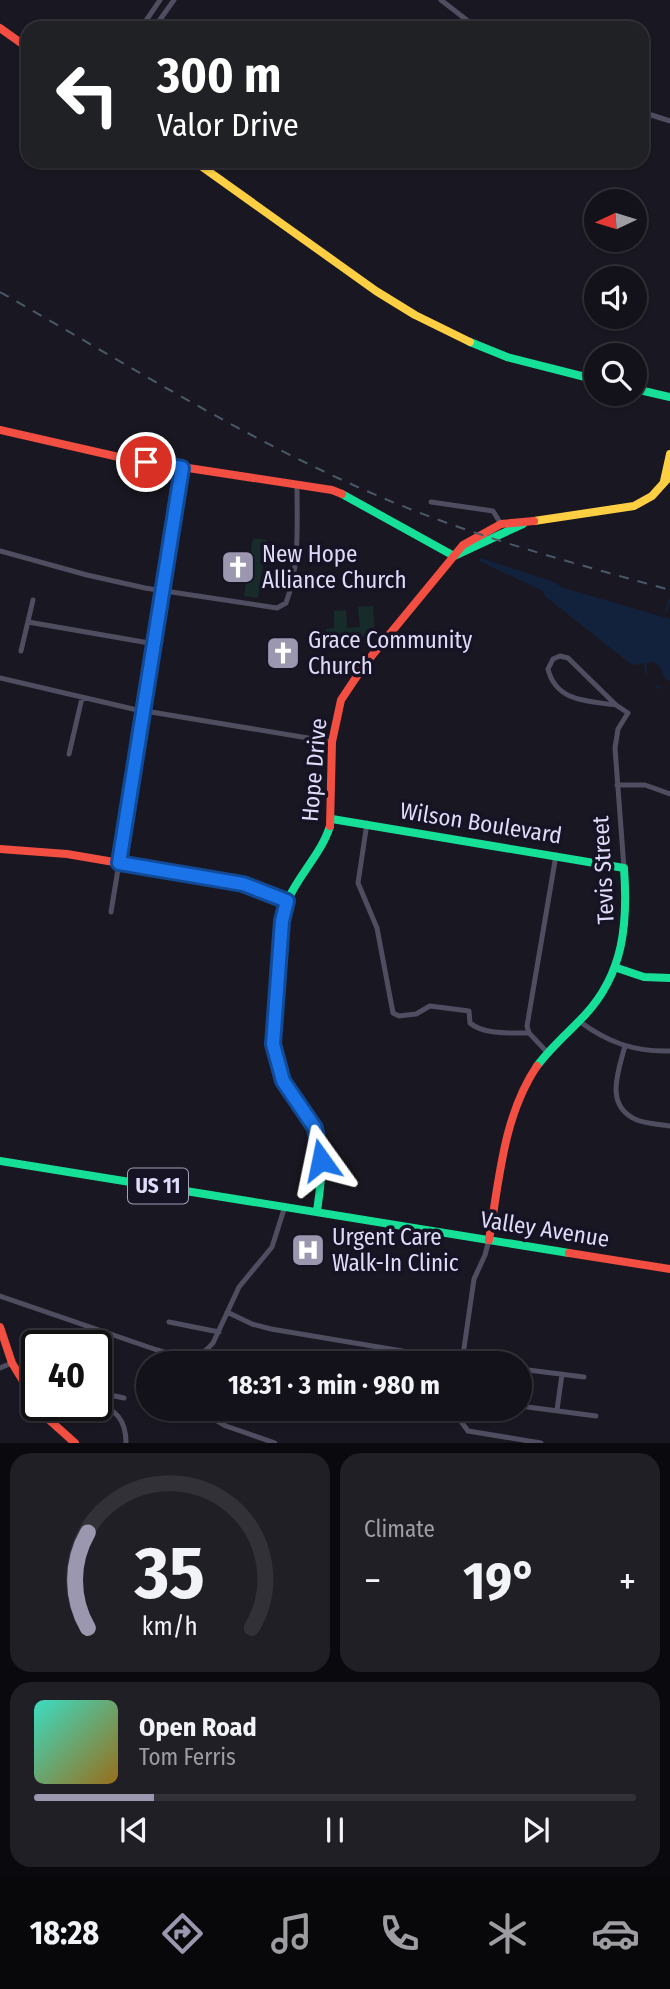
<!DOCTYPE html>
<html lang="en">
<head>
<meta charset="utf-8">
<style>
  :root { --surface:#131119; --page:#201f26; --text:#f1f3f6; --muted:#9d9da2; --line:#323138; --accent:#9a97ae }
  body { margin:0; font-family:"Fira Sans Condensed",sans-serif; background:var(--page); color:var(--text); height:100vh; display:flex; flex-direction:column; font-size:26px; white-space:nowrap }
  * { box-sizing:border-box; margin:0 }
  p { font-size:23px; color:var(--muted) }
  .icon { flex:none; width:38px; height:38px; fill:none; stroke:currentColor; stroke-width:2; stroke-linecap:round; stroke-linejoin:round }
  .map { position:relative; height:1443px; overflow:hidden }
  .drawer { display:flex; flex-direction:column; gap:10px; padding:10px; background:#0a090e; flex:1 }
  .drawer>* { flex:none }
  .banner { position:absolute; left:21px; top:21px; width:628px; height:147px; border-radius:21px; box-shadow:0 2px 5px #0004,0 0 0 2px var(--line); background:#202124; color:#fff; overflow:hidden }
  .needle { width:46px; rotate:266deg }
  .controls { position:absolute; left:584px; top:189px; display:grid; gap:14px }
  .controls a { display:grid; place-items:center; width:63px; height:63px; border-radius:50%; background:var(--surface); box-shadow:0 2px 5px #0004,0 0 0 2px var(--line); font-size:35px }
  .speed { position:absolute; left:21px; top:1330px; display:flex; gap:14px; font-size:35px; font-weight:700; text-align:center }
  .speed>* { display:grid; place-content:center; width:91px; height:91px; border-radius:50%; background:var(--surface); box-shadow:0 2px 5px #0004,0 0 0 2px var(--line); line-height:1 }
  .speed .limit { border:4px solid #111; border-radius:10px; background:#fff; color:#111 }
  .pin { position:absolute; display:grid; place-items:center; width:60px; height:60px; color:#fff; margin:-30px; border:4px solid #fff; border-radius:50%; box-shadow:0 2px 7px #0007 }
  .me { position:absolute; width:77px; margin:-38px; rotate:348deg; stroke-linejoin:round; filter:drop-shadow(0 0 5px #0008) }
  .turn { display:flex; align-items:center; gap:24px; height:147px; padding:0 21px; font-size:32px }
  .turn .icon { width:91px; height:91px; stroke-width:2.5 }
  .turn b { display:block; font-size:49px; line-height:60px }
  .big { font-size:52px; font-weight:700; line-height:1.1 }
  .drawer .card { flex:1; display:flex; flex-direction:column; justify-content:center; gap:10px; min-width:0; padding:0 24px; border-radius:21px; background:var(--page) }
  .drawer .dial { align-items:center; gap:0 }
  .dial svg { height:182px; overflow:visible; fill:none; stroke:var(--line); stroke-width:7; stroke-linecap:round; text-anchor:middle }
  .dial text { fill:var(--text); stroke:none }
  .song { display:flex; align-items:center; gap:21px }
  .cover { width:84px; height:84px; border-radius:10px; background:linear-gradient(135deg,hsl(170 70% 55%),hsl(40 70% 35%)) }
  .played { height:7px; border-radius:4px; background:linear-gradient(90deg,var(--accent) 20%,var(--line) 20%) }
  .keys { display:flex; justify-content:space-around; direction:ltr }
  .heat { display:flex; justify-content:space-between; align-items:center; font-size:38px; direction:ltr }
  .drawer .tiles { flex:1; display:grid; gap:10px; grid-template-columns:1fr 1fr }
  .card:last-child { grid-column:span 2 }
  .trip { position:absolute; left:136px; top:1351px; width:396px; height:70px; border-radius:35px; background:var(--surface); box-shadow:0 2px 5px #0004,0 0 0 2px var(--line); font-weight:700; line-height:70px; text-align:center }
  .tabs { display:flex; height:112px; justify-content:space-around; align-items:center; background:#08070a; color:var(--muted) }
  .tabs .icon { width:49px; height:49px }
  .tabs .on { color:var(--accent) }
  .tabs b { font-size:32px; color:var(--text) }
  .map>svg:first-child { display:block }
  .green { fill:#172b2b }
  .water { fill:#13223c }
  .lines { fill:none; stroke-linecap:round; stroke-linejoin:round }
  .stream { stroke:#13223c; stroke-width:2 }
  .street { stroke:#4f4d60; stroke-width:5 }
  .fast { stroke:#16e098; stroke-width:8 }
  .slow { stroke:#ffcf43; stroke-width:8 }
  .jam { stroke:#f24e42; stroke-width:8 }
  .rail { stroke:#495967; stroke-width:2; stroke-dasharray:10 9; stroke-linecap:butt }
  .route-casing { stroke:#114b97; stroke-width:18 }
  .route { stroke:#1a73e8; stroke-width:12 }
  .labels { text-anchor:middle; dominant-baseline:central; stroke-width:7; stroke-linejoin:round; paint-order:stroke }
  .shield { fill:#161325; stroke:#a3a0ba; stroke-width:2 }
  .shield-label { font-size:21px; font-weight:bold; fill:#dfdcfa }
  .poi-label { font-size:23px; fill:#dfdcfa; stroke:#161325; text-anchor:start }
  .street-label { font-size:23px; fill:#dfdcfa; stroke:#161325 }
</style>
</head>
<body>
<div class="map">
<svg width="670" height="1443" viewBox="0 0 670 1443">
  <rect width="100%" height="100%" fill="#191721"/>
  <path class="green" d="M253 538 267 540 258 598 244 596Z
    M373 606 375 636 326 639V629L334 628V611L346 610 347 628 360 627 358 607Z"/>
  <path class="water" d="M481 558 554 582 564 588 670 619V681L665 679 659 666 653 662 632 665 546 597 541 590 479 561Z"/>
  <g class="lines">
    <path class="stream" d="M666 611 670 599
      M645 664 646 673
      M656 686 660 688"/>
    <path class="street" d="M441 0 477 28
      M141 28 160 0
      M154 28 174 0
      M642 112 670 121
      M431 502 493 511 501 524
      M0 551 87 575 145 588 277 608 286 603C300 566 297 523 297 485
      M28 622 155 644
      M21 651 33 600
      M560 656 568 658 616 705C588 701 556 702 548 669L553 659Z
      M0 678 133 709 332 742
      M616 705 628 713 618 729 615 748 624 868
      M69 754 82 698
      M617 785H645L670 794
      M367 823 358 883 377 928 393 1013 399 1016 416 1014 430 1006 469 1011 470 1023C484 1035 511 1033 529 1033
      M111 912 119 863
      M579 1021C607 1042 634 1052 670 1051
      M625 1046C618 1072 604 1106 637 1120 647 1124 659 1124 670 1126
      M547 1052 529 1033 527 1026 556 855
      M0 1296 157 1350C179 1356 197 1363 213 1343L239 1287 272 1247 285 1206
      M227 1312 252 1324 271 1329 462 1361 489 1363
      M169 1322 219 1332
      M462 1362 474 1279 485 1255 489 1240
      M0 1368 12 1363
      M520 1369 584 1377
      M21 1379 29 1376 37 1378
      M96 1398 115 1396 124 1398
      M96 1401C116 1411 126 1419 126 1443
      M520 1406 596 1416
      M459 1409 460 1420 468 1431 541 1443
      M198 1410 226 1426 275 1443
      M557 1410 562 1374"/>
    <path class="fast" d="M470 342 507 357 597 380
      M635 389 670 397
      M342 494 454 556 523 524
      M332 819 624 868C628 923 624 973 585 1015 569 1032 551 1047 537 1066
      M617 968 644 977 670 978
      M0 1161 569 1253
      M317 1211C321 1182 327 1149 312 1122 299 1100 281 1084 276 1058 269 1022 278 982 281 947 283 933 282 917 286 904 297 876 321 855 330 826"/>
    <path class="slow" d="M194 161 376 291 415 315 470 342
      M664 481 670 454
      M534 521 634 506 652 496 670 476
      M119 863 182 468"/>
    <path class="jam" d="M0 28 28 48
      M0 430 123 458 332 490 342 494
      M330 826 332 742 341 700 365 664 463 545 501 524 534 521
      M0 849 67 854 243 884 287 901
      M489 1240C499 1182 503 1116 537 1066
      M569 1253 670 1269
      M0 1327 12 1363 37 1404
      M38 1405 46 1417 75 1443"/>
    <path class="rail" d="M0 292C125 363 250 442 383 498 475 537 573 563 670 590"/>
  </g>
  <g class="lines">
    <g class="route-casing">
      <path id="route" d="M146 462 182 468 119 863 243 884 287 901 282 921 273 1044 283 1081 315 1128 321 1160"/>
    </g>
    <use href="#route" class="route"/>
  </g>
  <defs>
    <g id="church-square" transform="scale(1.75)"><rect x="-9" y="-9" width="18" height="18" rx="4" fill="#9a97ae" stroke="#161325"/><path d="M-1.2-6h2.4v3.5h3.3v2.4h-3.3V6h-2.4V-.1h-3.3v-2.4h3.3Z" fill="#fff"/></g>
    <g id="hospital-square" transform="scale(1.75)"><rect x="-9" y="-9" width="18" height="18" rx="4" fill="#9a97ae" stroke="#161325"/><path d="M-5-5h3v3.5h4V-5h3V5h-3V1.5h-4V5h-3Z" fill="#fff"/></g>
  </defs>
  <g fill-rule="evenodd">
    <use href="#church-square" x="238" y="567"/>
    <use href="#church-square" x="283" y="653"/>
    <use href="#hospital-square" x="308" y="1250"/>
  </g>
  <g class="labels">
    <rect class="shield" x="128" y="1168.5" width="60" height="35" rx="5"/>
    <g class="shield-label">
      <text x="158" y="1186">US 11</text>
    </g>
    <g class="poi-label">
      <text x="262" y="554">New Hope<tspan x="262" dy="26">Alliance Church</tspan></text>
      <text x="308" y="640">Grace Community<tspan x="308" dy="26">Church</tspan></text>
      <text x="332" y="1237">Urgent Care<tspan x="332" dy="26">Walk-In Clinic</tspan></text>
    </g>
    <g class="street-label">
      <text transform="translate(314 770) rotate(-85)">Hope Drive</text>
      <text transform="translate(481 823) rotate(9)">Wilson Boulevard</text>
      <text transform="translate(603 870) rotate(-93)">Tevis Street</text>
      <text transform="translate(545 1229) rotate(9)">Valley Avenue</text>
    </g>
  </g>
</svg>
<div class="controls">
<a><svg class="needle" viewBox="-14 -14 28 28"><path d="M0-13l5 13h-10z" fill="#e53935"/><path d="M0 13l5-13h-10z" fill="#9d9da2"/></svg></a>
<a><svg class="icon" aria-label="sound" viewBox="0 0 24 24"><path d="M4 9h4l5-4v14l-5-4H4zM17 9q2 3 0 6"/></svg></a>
<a><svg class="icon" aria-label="search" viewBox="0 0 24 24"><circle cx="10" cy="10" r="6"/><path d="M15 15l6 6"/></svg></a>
</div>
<div class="speed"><div class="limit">40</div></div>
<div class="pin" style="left:146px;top:462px;background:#d93025"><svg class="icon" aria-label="arrive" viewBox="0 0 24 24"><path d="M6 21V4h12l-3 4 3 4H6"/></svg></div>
<svg class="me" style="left:321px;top:1160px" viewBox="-20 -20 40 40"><path d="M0-17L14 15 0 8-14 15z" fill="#1a73e8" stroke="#fff" stroke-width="4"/></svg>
<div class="trip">18:31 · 3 min · 980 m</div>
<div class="banner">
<div class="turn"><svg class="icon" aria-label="left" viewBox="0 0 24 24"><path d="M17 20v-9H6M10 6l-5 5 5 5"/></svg><div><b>300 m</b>Valor Drive</div></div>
</div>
</div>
<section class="drawer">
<div class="tiles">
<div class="card dial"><svg viewBox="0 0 100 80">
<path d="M14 69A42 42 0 1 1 86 69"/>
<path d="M14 69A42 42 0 0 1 14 27" stroke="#9a97ae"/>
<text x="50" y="56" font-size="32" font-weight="700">35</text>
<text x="50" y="72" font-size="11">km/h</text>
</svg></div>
<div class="card"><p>Climate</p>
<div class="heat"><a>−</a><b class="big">19°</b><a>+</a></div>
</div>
<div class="card">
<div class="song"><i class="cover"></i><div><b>Open Road</b><p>Tom Ferris</p></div></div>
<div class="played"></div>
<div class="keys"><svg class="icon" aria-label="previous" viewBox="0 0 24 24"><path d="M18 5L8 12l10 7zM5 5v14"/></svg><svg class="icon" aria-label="pause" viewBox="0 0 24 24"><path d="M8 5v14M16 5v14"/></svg><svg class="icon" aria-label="next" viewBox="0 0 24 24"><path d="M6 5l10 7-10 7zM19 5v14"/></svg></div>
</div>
</div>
</section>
<nav class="tabs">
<b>18:28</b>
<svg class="icon on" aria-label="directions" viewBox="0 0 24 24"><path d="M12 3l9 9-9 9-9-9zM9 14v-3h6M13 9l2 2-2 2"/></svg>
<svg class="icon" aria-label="music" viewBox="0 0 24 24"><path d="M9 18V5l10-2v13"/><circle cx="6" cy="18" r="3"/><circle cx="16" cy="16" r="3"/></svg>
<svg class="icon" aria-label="phone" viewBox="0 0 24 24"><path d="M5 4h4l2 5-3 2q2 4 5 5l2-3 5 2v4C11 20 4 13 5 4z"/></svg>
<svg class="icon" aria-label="climate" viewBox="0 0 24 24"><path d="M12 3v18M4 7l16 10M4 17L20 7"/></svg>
<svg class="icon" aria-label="car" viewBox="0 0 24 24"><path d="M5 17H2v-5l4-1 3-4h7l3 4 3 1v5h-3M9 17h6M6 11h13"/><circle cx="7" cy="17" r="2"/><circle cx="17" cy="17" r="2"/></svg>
</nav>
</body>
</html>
